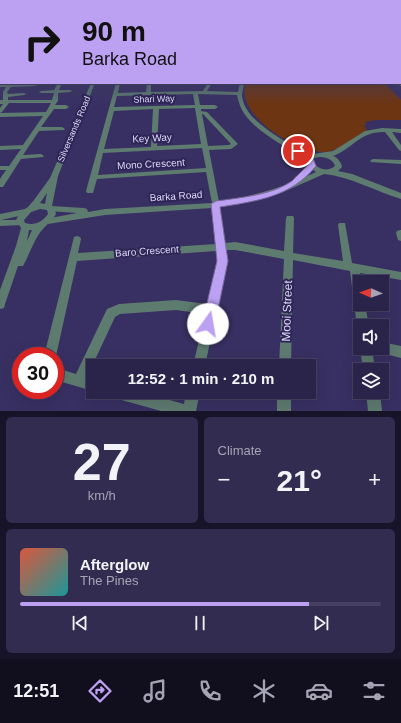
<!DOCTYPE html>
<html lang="en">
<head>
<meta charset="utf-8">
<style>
  :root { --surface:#2a244a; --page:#322c51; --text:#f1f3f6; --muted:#a5a4b5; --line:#464162; --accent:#bca0f2 }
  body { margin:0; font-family:Arial,sans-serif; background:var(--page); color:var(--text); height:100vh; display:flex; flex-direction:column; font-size:15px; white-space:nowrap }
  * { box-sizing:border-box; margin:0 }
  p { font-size:13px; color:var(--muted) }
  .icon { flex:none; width:22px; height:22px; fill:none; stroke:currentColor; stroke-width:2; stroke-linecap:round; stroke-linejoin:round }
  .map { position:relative; height:411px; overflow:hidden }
  .side { display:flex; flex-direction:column; gap:6px; padding:6px; background:#171429; flex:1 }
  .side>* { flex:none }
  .guide { position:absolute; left:0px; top:0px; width:401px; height:84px; box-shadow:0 4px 16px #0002,0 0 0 1px var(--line); background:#bca0f2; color:#111; overflow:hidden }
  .needle { width:26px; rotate:272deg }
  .fabs { position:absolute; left:353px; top:275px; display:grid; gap:8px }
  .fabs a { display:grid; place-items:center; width:36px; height:36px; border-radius:0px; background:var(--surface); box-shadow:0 4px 16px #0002,0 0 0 1px var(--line); font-size:20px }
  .speed { position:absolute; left:12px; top:347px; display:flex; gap:8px; font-size:20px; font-weight:700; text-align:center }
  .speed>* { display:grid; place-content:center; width:52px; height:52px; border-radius:50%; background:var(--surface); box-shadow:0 4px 16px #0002,0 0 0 1px var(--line); line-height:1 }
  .speed .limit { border:6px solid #d22; background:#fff; color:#111 }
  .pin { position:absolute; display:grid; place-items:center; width:34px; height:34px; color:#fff; margin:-17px; border:2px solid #fff; border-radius:50%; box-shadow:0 1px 4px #0007 }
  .me { position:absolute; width:44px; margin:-22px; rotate:13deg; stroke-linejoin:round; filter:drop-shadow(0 0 3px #0008) }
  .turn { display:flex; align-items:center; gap:14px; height:84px; padding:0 16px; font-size:18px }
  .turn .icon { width:52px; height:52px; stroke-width:2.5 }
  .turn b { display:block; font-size:28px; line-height:34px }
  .big { font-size:30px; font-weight:700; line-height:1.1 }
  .side .card { flex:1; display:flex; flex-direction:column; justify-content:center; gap:6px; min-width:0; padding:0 14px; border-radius:6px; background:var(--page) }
  .side .dial { align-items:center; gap:0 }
  .dial b { font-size:52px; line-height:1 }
  .song { display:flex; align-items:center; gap:12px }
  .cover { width:48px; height:48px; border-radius:6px; background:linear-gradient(135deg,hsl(10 70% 55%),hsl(180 70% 35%)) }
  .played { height:4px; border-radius:2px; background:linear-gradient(90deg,var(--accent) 80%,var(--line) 80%) }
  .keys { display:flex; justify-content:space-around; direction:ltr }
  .heat { display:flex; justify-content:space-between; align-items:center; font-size:22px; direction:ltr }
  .side .tiles { flex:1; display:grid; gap:6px; grid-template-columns:1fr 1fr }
  .card:last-child { grid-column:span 2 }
  .trip { position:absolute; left:86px; top:359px; width:230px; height:40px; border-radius:0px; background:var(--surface); box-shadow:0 4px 16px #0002,0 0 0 1px var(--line); font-weight:700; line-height:40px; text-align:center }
  .menu { display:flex; height:64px; justify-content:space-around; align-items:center; background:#110e1e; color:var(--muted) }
  .menu .icon { width:28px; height:28px }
  .menu .active { color:var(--accent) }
  .menu b { font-size:18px; color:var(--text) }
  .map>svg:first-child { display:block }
  .green { fill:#6d3512 }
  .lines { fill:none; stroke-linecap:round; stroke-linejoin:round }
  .minor { fill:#5e7b70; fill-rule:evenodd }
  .tertiary { fill:#5e7b70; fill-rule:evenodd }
  .route { fill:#bca0f2; stroke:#7a689d }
  .labels { text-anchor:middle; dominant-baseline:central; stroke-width:4; stroke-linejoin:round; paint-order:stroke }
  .far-street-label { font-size:9px; fill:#dcd9f9; stroke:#2f2556 }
  .street-label { font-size:10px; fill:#dcd9f9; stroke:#2f2556 }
  .near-street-label { font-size:12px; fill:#dcd9f9; stroke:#2f2556 }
</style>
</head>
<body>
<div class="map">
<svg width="401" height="411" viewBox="0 0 401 411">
  <rect width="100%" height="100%" fill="#383062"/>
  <path class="green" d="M246 83H384L401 100V120H375L365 122 366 125H364L367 131C354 137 341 150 326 152 299 154 234 116 246 83Z"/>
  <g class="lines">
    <path class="minor" d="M400 56H401V59H400Z
      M0 63H1V66H0Z
      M400 65H401V67H400Z
      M9 83 13 84 46 83 34 86 11 87 7 92 8 94 24 93 26 94 24 95 8 97V100H52L54 93H41L39 92 41 91 54 90 58 83H62L59 90H70L72 91 70 92 58 93V101L55 105H66L69 107 66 109H54L41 127H62L65 129 64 130 39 131 23 155 41 154 44 156 43 157 21 159 3 187H0V179L6 170H0V166H9L21 149 0 150V146L23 145 43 116 0 117V113L46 112 51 103H9L2 112 0 113V108L3 104H0V100H3V92L6 87H0V85L8 84Z
      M116 83H120L118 93 146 92 147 83H151V92L203 91 208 83H212L207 91 238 92 240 83H244C244 87 242 91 242 95 243 122 290 143 309 156L313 154 333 151 365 131 382 128 401 129V133L392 132 401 145V151L399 150 385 132C360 131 354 148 333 156 338 158 341 162 342 167L338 171 352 174 401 193V199C375 191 351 177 324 174L281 193 240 204 220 207 225 243 235 242 284 251 286 218 287 216H293L294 218 293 253 343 261 338 225 339 223H345L352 263 401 272V280L360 273 361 282H360V304H365L369 326H360V330L357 326 350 271 293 260 291 366H279L284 259 235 250H225L227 261 205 366H193L205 314 176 310 120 314 115 317 87 377 93 379V391L55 380V365L63 370 76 374 107 309 119 304 176 300 207 304 217 261 216 251 77 261 56 356 55 359V356H44L74 237 77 236 80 237 81 239 78 253 216 244 212 208 105 215 48 224 45 223 44 221 45 219 77 213 48 211 47 209 51 206 84 208 87 209 88 212 105 209 212 203 206 172 97 179 93 193H87L86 191ZM193 94 195 105 114 107 117 96ZM198 94 237 95C238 99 239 104 241 108 252 131 286 146 307 161L309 165 294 178V181C270 192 245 197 219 202L209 150 231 149 238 144 207 112 201 111V109H215L218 107 215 105H200ZM195 108 201 144 157 146 159 109ZM153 109 151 147 104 149 114 111ZM202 114H203L231 144 229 145 208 146ZM202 148 206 168 98 175 103 153ZM319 157C326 157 333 159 335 166 328 172 316 170 313 160L315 158ZM312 169 316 172 305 177Z
      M400 83H401V86L399 85Z
      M373 159 401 160V164L371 162 370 161Z
      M25 209 29 212 28 214 1 220H20L23 221 24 223 23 225 0 226V214Z
      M400 230H401V241L398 240 396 233 397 231Z
      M382 342 401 346V358L378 352 376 348H382Z
      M360 348H372L375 370H363Z
      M111 392H141L184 404 186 392H200L196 411H161L118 399 113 397Z
      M277 392H291V411H277Z
      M366 392H380L382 411H368Z"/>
    <path class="tertiary" d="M91 83H95L58 176 52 206 55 209 56 214C52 222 44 226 39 234 33 243 29 255 23 266H18L5 304 4 308 0 309V290L16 246 21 228 16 220 20 212 28 207 34 200 50 178ZM47 193 45 204 40 203ZM40 209 47 210 48 214C42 222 35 226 25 223L24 220 31 212ZM29 230H32L27 241Z"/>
  </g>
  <linearGradient id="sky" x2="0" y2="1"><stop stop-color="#1f1a36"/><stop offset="0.46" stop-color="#4d4e7c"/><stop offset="1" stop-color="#4d4e7c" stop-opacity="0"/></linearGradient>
  <rect width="401" height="105" fill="url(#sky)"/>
  <path class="route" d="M298 149 313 158 316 166C291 197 257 201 220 207L228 261 215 324 213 329 208 331 204 329 202 324 217 261 211 204 216 201C238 198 273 195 292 181 297 176 303 170 308 165L306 161 295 151Z"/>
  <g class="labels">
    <g class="far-street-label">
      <text transform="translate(154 99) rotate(-2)">Shari Way</text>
      <text transform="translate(74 129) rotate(-67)">Silversands Road</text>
    </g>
    <g class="street-label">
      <text transform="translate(152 138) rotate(-3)">Key Way</text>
      <text transform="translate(151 164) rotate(-3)">Mono Crescent</text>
      <text transform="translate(176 196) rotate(-4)">Barka Road</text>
      <text transform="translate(147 251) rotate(-4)">Baro Crescent</text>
    </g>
    <g class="near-street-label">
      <text transform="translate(287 311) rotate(-88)">Mooi Street</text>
    </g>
  </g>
</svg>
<div class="fabs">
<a><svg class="needle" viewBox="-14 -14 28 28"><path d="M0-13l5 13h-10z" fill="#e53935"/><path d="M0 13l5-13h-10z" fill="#a5a4b5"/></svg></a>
<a><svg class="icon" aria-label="sound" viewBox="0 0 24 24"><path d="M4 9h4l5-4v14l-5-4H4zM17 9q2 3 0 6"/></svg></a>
<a><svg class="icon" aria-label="layers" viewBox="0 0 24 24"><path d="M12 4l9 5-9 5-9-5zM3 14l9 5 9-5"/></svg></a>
</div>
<div class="speed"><div class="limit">30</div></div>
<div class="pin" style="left:298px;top:151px;background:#d93025"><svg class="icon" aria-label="arrive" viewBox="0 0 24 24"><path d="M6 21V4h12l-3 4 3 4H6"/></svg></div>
<svg class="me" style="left:208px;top:324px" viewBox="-20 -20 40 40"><circle r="19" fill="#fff"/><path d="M0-13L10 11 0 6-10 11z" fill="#bca0f2"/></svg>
<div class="trip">12:52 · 1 min · 210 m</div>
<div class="guide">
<div class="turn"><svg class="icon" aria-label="right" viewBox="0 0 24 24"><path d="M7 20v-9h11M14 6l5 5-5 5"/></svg><div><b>90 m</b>Barka Road</div></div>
</div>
</div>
<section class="side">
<div class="tiles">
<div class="card dial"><b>27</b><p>km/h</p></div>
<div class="card"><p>Climate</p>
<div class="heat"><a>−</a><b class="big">21°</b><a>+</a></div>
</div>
<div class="card">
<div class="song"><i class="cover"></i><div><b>Afterglow</b><p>The Pines</p></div></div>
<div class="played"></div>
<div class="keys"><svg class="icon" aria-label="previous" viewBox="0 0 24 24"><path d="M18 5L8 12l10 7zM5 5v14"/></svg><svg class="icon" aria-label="pause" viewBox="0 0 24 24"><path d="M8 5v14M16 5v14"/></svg><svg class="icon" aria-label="next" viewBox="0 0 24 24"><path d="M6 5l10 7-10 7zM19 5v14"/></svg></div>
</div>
</div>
</section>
<nav class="menu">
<b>12:51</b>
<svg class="icon active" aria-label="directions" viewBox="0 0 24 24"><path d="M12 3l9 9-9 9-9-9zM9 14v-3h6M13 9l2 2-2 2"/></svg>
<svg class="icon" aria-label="music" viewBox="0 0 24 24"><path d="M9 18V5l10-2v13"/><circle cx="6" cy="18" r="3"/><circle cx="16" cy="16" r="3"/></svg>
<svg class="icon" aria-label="phone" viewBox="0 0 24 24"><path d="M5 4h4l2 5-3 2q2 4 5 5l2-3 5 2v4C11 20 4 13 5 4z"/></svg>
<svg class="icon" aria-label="climate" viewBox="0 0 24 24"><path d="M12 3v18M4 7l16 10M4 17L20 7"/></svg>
<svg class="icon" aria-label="car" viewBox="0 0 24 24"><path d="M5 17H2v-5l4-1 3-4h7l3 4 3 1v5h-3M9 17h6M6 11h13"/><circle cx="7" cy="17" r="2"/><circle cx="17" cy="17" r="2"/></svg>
<svg class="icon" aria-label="filters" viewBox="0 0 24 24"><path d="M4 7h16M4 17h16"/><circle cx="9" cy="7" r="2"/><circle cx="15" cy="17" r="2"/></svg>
</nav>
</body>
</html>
